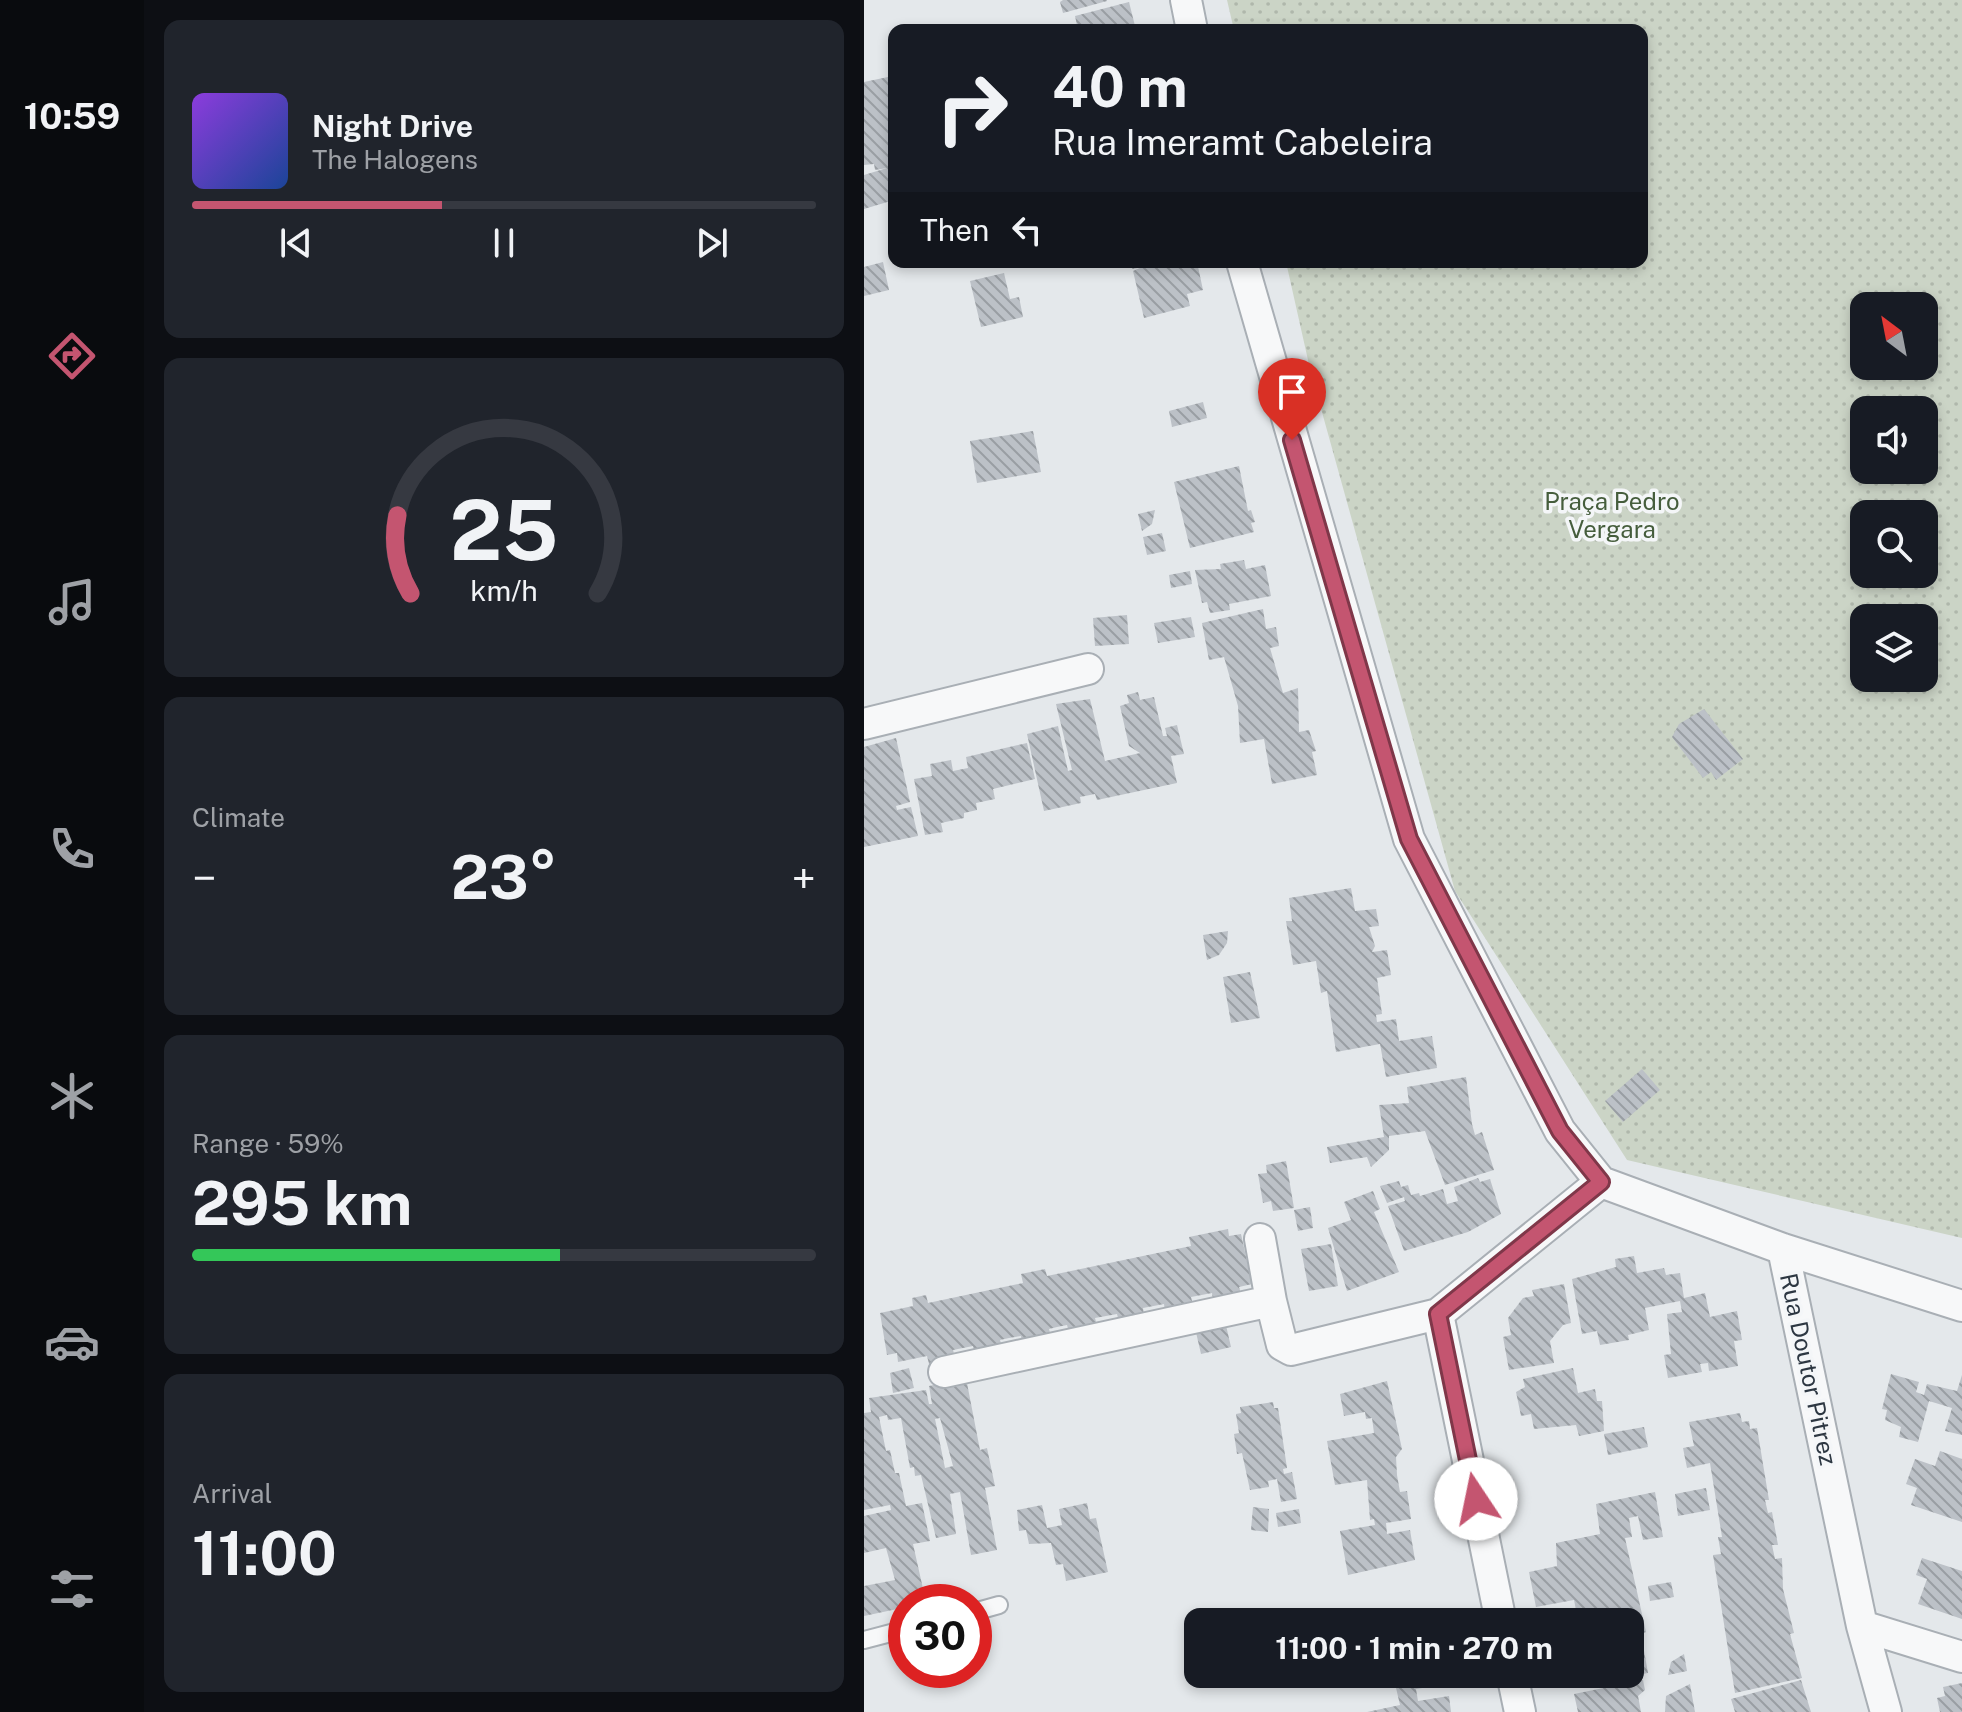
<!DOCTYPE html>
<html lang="en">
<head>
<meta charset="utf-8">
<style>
  :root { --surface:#171b24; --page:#20242c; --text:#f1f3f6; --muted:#9ea1a6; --line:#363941; --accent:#c45570 }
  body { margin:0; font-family:"Public Sans",sans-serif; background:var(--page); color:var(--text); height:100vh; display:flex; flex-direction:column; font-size:30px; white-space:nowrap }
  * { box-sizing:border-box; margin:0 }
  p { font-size:26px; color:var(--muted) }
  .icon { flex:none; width:44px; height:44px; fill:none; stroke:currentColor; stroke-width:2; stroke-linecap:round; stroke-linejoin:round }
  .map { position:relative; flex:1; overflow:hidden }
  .sheet { display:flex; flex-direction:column; gap:20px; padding:20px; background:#0d0f14; width:720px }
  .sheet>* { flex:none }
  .hud { position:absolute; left:24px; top:24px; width:760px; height:244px; border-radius:16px; box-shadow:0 4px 12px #0003; background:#171b24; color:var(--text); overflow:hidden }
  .needle { width:52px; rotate:328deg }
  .fabs { position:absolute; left:986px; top:292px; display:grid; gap:16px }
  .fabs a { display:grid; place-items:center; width:88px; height:88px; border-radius:16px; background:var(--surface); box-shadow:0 4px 12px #0003; font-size:40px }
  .speed { position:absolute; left:24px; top:1584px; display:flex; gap:16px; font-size:40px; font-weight:700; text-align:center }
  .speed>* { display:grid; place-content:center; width:104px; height:104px; border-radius:50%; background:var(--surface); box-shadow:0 4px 12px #0003; line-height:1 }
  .speed .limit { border:12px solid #d22; background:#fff; color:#111 }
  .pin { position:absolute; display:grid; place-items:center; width:68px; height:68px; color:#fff; margin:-82px -34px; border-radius:50% 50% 50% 0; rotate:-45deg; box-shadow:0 0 8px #0007 }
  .pin .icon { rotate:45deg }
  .me { position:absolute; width:88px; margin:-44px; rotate:349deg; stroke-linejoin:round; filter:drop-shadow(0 0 6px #0008) }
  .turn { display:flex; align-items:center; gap:28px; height:168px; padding:0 32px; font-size:36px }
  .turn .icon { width:104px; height:104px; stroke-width:2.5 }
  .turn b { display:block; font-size:56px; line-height:68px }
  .then { display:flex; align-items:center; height:76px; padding:0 32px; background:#0003; gap:16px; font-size:30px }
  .big { font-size:60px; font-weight:700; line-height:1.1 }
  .sheet .card { flex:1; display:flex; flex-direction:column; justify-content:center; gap:12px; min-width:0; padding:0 28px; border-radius:16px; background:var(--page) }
  .sheet .dial { align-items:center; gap:0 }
  .dial svg { height:208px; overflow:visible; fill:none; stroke:var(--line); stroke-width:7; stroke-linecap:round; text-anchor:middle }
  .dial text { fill:var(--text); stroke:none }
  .song { display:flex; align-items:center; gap:24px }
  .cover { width:96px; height:96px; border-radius:12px; background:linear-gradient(135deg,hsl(270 70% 55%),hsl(220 70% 35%)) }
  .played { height:8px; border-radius:4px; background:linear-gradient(90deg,var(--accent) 40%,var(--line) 40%) }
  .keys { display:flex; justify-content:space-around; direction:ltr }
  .heat { display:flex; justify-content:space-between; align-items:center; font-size:44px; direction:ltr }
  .charge { height:12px; border-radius:6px; background:linear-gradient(90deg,#34c759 59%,var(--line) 0) }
  .trip { position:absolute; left:320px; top:1608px; width:460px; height:80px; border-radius:16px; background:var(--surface); box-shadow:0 4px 12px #0003; font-weight:700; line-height:80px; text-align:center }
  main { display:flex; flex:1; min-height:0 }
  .dock { display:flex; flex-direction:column; width:144px; justify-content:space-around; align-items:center; background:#090b0e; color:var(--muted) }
  .dock .icon { width:56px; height:56px }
  .dock .current { color:var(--accent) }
  .dock b { font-size:36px; color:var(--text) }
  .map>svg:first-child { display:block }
  .park { fill:url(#park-dots); fill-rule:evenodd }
  .building { fill:url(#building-back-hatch); fill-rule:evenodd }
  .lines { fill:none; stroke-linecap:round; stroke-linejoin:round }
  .lane-casing { stroke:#a9afb5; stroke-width:20 }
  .street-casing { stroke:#a9afb5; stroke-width:34 }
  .lane { stroke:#f7f8f9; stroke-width:16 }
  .street { stroke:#f7f8f9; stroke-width:30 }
  .route-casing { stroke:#7f3749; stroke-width:20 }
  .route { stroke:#c45570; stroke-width:14 }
  .labels { text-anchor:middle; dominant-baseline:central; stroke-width:7; stroke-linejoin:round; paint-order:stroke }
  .park-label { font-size:24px; fill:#455d3c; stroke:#f4f6f8 }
  .street-label { font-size:24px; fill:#2d3742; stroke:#f4f6f8 }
</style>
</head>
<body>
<main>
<nav class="dock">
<b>10:59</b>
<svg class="icon current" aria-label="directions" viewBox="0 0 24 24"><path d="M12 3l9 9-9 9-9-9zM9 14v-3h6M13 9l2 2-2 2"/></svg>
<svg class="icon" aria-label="music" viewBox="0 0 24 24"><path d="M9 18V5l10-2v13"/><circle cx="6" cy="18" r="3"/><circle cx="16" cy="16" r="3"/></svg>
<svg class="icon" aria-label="phone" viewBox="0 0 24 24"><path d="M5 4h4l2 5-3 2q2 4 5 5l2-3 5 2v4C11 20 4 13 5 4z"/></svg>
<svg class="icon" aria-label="climate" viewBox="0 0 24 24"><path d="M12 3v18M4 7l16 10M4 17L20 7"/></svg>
<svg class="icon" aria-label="car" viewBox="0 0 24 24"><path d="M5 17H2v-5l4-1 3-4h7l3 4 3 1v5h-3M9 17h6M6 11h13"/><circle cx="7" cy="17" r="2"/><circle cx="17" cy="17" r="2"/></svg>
<svg class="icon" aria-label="filters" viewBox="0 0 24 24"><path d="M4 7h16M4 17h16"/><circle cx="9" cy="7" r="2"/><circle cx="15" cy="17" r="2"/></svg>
</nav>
<section class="sheet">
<div class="card">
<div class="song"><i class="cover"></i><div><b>Night Drive</b><p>The Halogens</p></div></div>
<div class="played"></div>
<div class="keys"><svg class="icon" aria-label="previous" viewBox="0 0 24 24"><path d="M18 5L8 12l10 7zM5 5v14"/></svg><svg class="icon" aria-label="pause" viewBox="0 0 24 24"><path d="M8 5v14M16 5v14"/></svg><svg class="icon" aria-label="next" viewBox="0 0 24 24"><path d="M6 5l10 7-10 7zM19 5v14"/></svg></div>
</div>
<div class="card dial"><svg viewBox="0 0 100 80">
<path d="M14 69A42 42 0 1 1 86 69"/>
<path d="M14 69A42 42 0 0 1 9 39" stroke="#c45570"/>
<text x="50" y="56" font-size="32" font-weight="700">25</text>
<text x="50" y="72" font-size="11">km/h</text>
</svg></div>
<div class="card"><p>Climate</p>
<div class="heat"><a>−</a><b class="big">23°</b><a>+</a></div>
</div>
<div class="card"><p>Range · 59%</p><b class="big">295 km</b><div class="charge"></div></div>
<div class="card"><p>Arrival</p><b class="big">11:00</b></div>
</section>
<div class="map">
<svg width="1098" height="1712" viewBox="0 0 1098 1712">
  <defs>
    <pattern id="park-dots" width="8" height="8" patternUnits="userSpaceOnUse" patternTransform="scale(2)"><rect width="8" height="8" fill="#cbd4c6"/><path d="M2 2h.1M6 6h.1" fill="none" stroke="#afb7ab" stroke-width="1.8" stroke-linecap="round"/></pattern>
    <pattern id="building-back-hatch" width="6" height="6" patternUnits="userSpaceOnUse" patternTransform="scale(2)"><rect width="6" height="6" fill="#bcc1c7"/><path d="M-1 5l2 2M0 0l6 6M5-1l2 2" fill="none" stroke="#999ea3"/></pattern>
  </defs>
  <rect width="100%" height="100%" fill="#e4e8eb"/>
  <path class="park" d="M363 0H1098V1238L763 1160 591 891 446 369 422 262H778V30H370ZM1000 306H1060V366H1000ZM1000 410H1060V470H1000ZM1000 514H1060V574H1000ZM1000 618H1060V678H1000Z"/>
  <path class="building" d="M199 0H243V1L199 13 196 2Z
    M265 2 272 30H214L211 16Z
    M24 77 30 103V200L0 209V175L23 168 11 170 10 164 0 165V82Z
    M19 262 25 290 0 296V267Z
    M260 262H333L339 290 323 294 326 306 280 318 269 271 278 267 269 269Z
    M140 273 146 299 155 297 159 317 117 327 106 281Z
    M339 402 343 418 308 427 305 411Z
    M169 431 177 472 113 483 106 441Z
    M375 466 384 511 387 510 391 522 387 523 390 532 326 548 310 482Z
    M291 510 288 524 278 531 274 514Z
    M298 533 302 551 283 555 279 537Z
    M380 560 382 569 401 565 407 596 365 604 366 610 346 613 343 602 338 603 331 570 357 569 356 564Z
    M326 571 328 584 307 588 305 575Z
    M399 609 402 629 412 627 415 646 406 648 419 693 434 688 435 732 445 730 452 751 448 752 453 775 408 784 400 739 376 743 374 706 360 657 345 660 338 623Z
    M263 615 265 644 231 646 229 618Z
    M327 617 331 637 294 643 290 623Z
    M274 692 276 700 290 697 299 736H303L301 728 313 725 320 754 307 756 313 783 233 800 231 794 216 797 217 803 180 811 163 734 194 726 204 771 208 770 192 704 226 699 241 761 276 753 265 746 256 706 265 703 263 695Z
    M840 709 879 759 852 780 847 772 839 778 808 737 815 724Z
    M32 738 46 802 32 806 33 810 47 807 54 836 0 847V747Z
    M163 743 171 779 129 789 131 799 112 803 113 810 100 813V818L77 823 79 832 61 835 50 779 68 776 66 764 87 760 89 771 104 768 102 757Z
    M487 888 491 911 512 909 515 926 505 927 511 946 508 952 523 950 527 975 513 978 518 1014 512 1015 513 1022 532 1019 535 1041 568 1036 573 1068 522 1077 516 1044 472 1052 463 991 457 993 452 961 429 965 422 921H428L425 898Z
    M364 931 363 943 355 955 343 960 339 935Z
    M386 972 396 1018 367 1023 359 977Z
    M778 1069 796 1090 759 1122 741 1101Z
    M602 1077 608 1124 611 1135 618 1132 630 1170 581 1185 561 1131 525 1136V1150L507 1167 503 1157 466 1163 463 1147 520 1137 515 1105 545 1103 543 1087Z
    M422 1161 430 1208 409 1211 407 1201 399 1203 394 1174 403 1173 402 1165Z
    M614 1178 616 1182 626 1179 637 1214 604 1232 540 1251 524 1206 541 1201 540 1197 523 1203 516 1186 535 1181 537 1187 544 1185 547 1195 555 1193 556 1196 579 1189 583 1204 594 1201 590 1187Z
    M509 1191 516 1209 510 1212 535 1272 483 1291 464 1228 487 1220 480 1202Z
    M446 1207 449 1228 434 1231 430 1210Z
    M364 1229 365 1236 377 1234 388 1284 375 1287 377 1294 349 1300 348 1293 327 1297 329 1305 301 1311 300 1304 279 1308 280 1316 255 1322 253 1314 231 1318 233 1326 205 1332 203 1325 193 1327 185 1329 187 1337 158 1343 157 1336 145 1338 136 1340 138 1347 110 1354 109 1346 89 1350 91 1358 65 1364 63 1356 34 1362 33 1353 23 1355 16 1313 49 1306 48 1298 62 1295 64 1303 159 1283 157 1274 181 1269 183 1276 327 1246 325 1237Z
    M467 1244 474 1286 445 1291 437 1249Z
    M770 1256 773 1273 800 1268 802 1275 816 1273 820 1298 841 1293 846 1317 873 1311 878 1340 870 1341 874 1366 845 1371 844 1363 836 1364 838 1372 804 1378 800 1355 807 1354 803 1314 818 1312 816 1301 781 1308 785 1330 764 1335 765 1340 736 1345 733 1331 718 1334 708 1279 752 1267 751 1259Z
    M700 1284 707 1323 699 1325 686 1341 690 1363 645 1370 639 1337 647 1335 644 1318 659 1298 670 1296 668 1290Z
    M361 1321 367 1347 337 1354 331 1328Z
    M45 1368 50 1388 29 1393 26 1373Z
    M709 1368 714 1393 731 1389 733 1401H738L740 1431 715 1436 712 1425 670 1429 667 1414 657 1416 652 1392 661 1387 659 1379Z
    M1027 1374 1055 1382 1052 1392 1060 1395 1063 1384 1093 1391 1098 1375V1435L1081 1431 1088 1408 1065 1401 1054 1442 1035 1437 1037 1427 1021 1420 1023 1410 1018 1409Z
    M102 1378 116 1450 123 1448 131 1486 121 1488 133 1550 107 1555 96 1492 86 1494 92 1534 72 1538 57 1475 51 1476 50 1467 46 1468 37 1418 24 1420 23 1415 15 1417 22 1451 26 1450 31 1473H35L42 1506 58 1503 66 1541 49 1544 62 1602H42V1613L38 1608 0 1616V1586L31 1580 22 1548 0 1553V1516L27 1510 26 1505 0 1510V1413L7 1412 5 1398 62 1390 65 1404H68L65 1386ZM76 1418 89 1466 81 1468 71 1419Z
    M523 1381 538 1449 532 1457 533 1475 536 1492 543 1491 547 1519 522 1523 523 1534 546 1530 551 1560 484 1575 476 1531 511 1525 510 1519 506 1520 503 1480 471 1485 463 1441 510 1433 508 1418 502 1419 501 1412 480 1416 476 1394Z
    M409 1402 410 1408H414L423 1468 419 1469 420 1474 428 1472 433 1499 417 1502 413 1479 404 1481 405 1487 386 1490 378 1453 373 1454 370 1434 375 1433 372 1414 377 1413 376 1407Z
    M876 1413 878 1422 885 1421 886 1429 893 1428 905 1500H901L904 1513 908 1512 914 1545H908L911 1559 918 1558 919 1589 930 1633 926 1634 938 1678 871 1693 849 1555 857 1554 854 1537H858L846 1463 823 1468 819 1448 830 1446 825 1422Z
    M780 1427 784 1447 744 1455 740 1434Z
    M1076 1451 1098 1459V1522L1047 1505 1053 1488 1042 1484 1051 1459 1071 1466Z
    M842 1488 846 1510 814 1516 811 1494Z
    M791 1492 799 1537 779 1540 774 1516 765 1518 768 1537 761 1538 782 1632 777 1634 784 1673 709 1687 706 1674H766V1622H703L702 1613 712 1610 710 1600 672 1607 665 1572 693 1566 692 1543 736 1534 732 1504Z
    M223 1503 226 1519 232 1518 244 1572 202 1581 199 1564 192 1565 187 1543 165 1544 162 1530 155 1531 153 1510 178 1505 183 1528 198 1525 195 1509Z
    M389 1507 405 1509 404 1532 387 1530Z
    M435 1509 437 1523 414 1527 412 1513Z
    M1058 1558 1098 1571V1619L1054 1604 1063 1579 1052 1575Z
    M807 1582 810 1597 786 1601 784 1586Z
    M820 1654 823 1671 804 1675 807 1662Z
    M575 1674 577 1685 552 1689 554 1701 585 1696 587 1712H503L536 1705 529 1675Z
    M779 1680 781 1690 774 1696 777 1712H714L710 1694Z
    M937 1680 947 1712H871L867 1699Z
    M1098 1683V1712H1076L1073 1698 1081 1696 1079 1687Z
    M826 1684 831 1712H801L802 1696Z"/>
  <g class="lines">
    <g class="lane-casing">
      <path id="lane" d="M110 1612 135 1605
        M0 1640 42 1629"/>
    </g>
    <g class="street-casing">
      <path id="street" d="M322 0 328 30
        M378 262 545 839 696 1131 737 1182 919 1249 1098 1306
        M0 724 224 669
        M396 1239 407 1301
        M919 1249 998 1626 1022 1712
        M80 1372 407 1301 418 1345 427 1350 574 1314
        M637 1622 574 1314 737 1182
        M998 1626 1098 1657
        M648 1674 656 1712"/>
    </g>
    <use href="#lane" class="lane"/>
    <use href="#street" class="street"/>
  </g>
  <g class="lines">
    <g class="route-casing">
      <path id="route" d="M428 440 545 839 696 1131 737 1182 574 1314 612 1499"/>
    </g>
    <use href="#route" class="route"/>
  </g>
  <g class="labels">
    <g class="park-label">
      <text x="748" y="501">Praça Pedro<tspan x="748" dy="28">Vergara</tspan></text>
    </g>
    <g class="street-label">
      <text transform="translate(945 1369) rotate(78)">Rua Doutor Pitrez</text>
    </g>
  </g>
</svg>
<div class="fabs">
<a><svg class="needle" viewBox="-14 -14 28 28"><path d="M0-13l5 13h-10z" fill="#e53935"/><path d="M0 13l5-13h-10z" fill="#9ea1a6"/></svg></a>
<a><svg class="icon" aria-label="sound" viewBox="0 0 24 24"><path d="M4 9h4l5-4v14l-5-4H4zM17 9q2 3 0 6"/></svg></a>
<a><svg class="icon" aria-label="search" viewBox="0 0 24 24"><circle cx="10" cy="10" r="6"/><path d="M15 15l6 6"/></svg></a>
<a><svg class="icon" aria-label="layers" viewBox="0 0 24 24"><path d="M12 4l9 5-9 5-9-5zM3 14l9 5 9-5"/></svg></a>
</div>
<div class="speed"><div class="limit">30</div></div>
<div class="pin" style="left:428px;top:440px;background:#d93025"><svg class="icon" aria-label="arrive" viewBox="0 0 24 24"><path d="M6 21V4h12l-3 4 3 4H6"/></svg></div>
<svg class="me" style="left:612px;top:1499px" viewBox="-20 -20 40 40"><circle r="19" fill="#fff"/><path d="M0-13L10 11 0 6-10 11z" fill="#c45570"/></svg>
<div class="trip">11:00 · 1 min · 270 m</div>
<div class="hud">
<div class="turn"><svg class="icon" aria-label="right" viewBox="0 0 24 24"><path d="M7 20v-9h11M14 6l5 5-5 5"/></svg><div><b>40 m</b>Rua Imeramt Cabeleira</div></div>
<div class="then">Then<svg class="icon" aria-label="left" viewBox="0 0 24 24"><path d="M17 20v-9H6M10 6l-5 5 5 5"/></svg></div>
</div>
</div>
</main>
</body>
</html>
